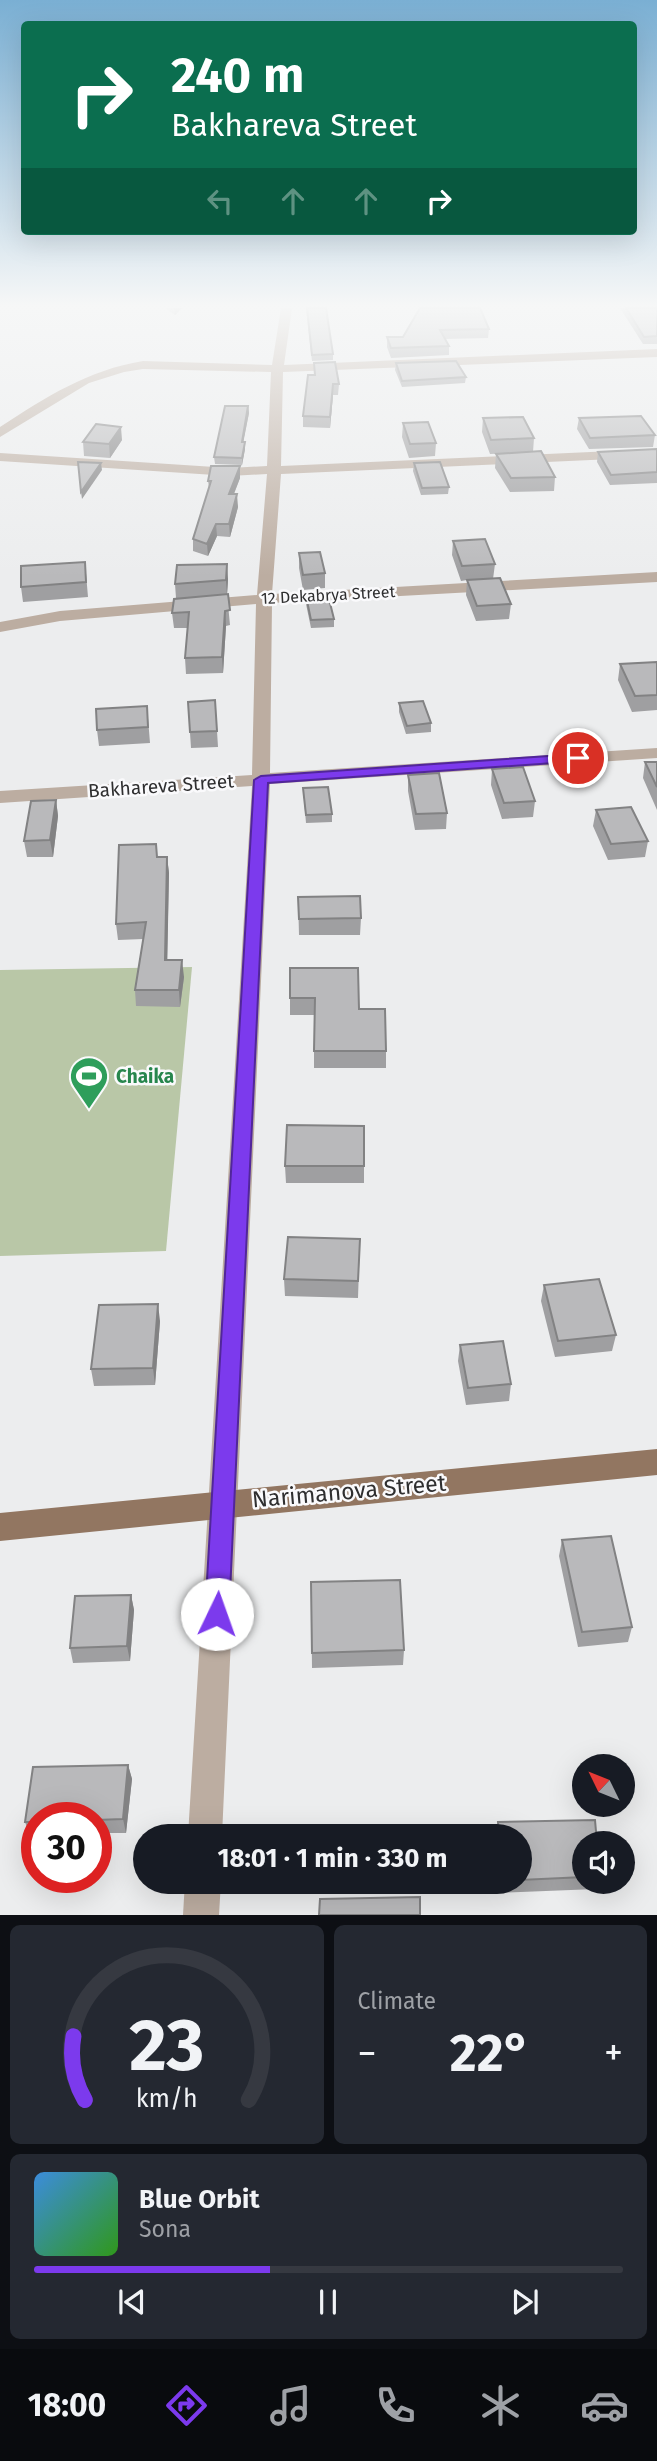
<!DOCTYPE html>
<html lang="en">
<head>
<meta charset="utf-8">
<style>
  :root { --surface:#171b24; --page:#242831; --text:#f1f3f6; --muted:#9ea1a6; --line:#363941; --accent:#7c3aed }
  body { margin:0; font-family:"Fira Sans",sans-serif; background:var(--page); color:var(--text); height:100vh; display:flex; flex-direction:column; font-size:26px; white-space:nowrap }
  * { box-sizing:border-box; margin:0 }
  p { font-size:23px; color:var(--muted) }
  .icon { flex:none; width:38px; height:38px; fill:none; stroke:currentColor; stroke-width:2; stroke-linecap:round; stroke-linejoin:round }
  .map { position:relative; height:1915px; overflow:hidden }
  .drawer { display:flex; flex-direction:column; gap:10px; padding:10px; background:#0d0f14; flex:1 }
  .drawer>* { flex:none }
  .top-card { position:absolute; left:21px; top:21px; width:616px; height:214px; border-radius:7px; box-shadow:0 7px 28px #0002; background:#0b6e4f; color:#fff; overflow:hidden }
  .needle { width:46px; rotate:313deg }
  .buttons { position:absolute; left:572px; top:1754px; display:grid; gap:14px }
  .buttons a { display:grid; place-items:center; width:63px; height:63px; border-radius:50%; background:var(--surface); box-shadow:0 7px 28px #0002; font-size:35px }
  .speed { position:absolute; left:21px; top:1802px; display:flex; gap:14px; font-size:35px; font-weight:700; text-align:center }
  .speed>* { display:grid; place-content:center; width:91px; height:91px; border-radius:50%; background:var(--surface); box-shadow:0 7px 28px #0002; line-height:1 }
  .speed .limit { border:10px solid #d22; background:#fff; color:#111 }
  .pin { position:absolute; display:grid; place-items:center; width:60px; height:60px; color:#fff; margin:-30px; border:4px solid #fff; border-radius:50%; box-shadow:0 2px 7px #0007 }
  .me { position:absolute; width:77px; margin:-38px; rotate:3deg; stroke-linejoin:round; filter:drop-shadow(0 0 5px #0008) }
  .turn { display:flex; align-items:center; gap:24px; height:147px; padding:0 35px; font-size:32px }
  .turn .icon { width:91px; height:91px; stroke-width:2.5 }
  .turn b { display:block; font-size:49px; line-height:60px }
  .lanes { display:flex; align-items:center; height:66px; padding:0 35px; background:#0003; justify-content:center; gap:35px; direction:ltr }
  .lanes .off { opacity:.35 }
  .big { font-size:52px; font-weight:700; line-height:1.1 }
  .drawer .card { flex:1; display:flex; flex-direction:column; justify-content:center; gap:10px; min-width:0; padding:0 24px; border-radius:10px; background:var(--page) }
  .drawer .dial { align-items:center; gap:0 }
  .dial svg { height:182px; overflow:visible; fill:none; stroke:var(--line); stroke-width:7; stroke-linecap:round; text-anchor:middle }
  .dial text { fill:var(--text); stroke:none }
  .song { display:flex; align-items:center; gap:21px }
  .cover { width:84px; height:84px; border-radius:10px; background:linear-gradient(135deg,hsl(210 70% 55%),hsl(110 70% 35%)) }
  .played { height:7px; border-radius:4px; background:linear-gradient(90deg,var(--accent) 40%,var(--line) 40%) }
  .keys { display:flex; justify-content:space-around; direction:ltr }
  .heat { display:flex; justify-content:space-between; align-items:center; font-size:38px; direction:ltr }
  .drawer .tiles { flex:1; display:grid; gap:10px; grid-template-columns:1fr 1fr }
  .card:last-child { grid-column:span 2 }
  .trip { position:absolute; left:133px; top:1824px; width:399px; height:70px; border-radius:35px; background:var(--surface); box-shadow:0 7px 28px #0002; font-weight:700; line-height:70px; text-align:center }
  .tabs { display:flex; height:112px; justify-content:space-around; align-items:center; background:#090b0e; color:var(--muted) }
  .tabs .icon { width:49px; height:49px }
  .tabs .selected { color:var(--accent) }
  .tabs b { font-size:32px; color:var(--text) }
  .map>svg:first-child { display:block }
  .green { fill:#b9c7a7 }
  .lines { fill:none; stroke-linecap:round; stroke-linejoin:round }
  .minor { fill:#bcada1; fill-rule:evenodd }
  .major { fill:#927661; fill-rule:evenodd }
  .wall { fill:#9f9fa1 }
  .shaded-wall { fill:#828283 }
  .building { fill:#b9b9bb; stroke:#828283; stroke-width:2 }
  .route { fill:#7c3aed; stroke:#51269a; stroke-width:2 }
  .labels { text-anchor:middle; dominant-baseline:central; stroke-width:5; stroke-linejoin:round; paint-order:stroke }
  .far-street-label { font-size:16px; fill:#2f2f30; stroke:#fafafc }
  .street-label { font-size:19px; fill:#2f2f30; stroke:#fafafc }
  .leisure-label { font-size:19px; font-weight:bold; fill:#27864d; stroke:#fafafc; text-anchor:start }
  .near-street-label { font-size:23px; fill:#2f2f30; stroke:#fafafc }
</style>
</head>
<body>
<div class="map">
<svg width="657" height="1915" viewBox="0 0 657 1915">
  <rect width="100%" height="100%" fill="#ecedee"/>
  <path class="green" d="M192 967 166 1251 0 1256V970Z"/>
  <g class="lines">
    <path class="minor" d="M281 308H292L284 365 657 349V357L283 372 281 466 657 449V457L281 474 272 594 657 572V582L272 603 270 773 657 748V758L270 784 222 1836H188L252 786 0 803V791L252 775 256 604 60 621 0 632V622L60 611 257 595 267 474 230 476 0 461V453L230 468 267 466 271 372 143 369 124 372 89 383 0 437V427C46 397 88 370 143 361L272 365Z
      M185 1881H221L219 1915H183Z"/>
    <path class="major" d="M657 1449V1475L0 1541V1513Z"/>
  </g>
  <path class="wall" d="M165 308H182L175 315Z
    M306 308H326L333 354V360L312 361Z
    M420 308 489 329 488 338 445 339 449 346V355L391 358 387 347V337H403Z
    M620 308H657V344H643Z
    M314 363 339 384 338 395H333L330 428 303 427V416L314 375Z
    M396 363 466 377 465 383 402 387 395 370Z
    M248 406 249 413 243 442 245 449 242 465 215 464 214 457Z
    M483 418 534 438 533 452 555 477 554 491 510 492 495 468 496 454 521 453 490 454 482 432Z
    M579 418 655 435 653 447 589 449 577 429Z
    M403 423 436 443 435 456 409 458 402 437Z
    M122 440 110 458 84 456 83 442Z
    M657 449V483L610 485 597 462 598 452Z
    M414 463 449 487 448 494 421 495 413 471Z
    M240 466V478L234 494 238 507 230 537 217 536 208 556 193 551V539L209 488 208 481Z
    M453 541 495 564 493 579 511 604 509 619 476 621 466 595 467 580 461 581 452 555Z
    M299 553 325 573V588L303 590 299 568Z
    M85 562 88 597 23 602 21 587Z
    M228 579 227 594 230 625 226 626 223 673 186 674 185 658 188 628H174L172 613 176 598 175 584Z
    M306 596 334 619V627L311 628 306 604Z
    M657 662V710L632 712 618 680 620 664Z
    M188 702 217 731 218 747 191 748Z
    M399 703 431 723V732L406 734 399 712Z
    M147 706 150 743 99 746 97 730Z
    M645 762H657V810L643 778Z
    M492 769 535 801 533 817 502 819 491 785Z
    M408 775 447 813 446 829 415 830 408 791Z
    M303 788 332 814V822L306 823Z
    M56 800 58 816 53 857H27L24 841Z
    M596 810 648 841 645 857 608 860 593 826Z
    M157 857H167L169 873 167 960 184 977 180 1007 136 1006 135 990 143 939 118 940 116 924Z
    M298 897 361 918 360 935H299Z
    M290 968 359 1009 386 1051V1068H314V1015H290Z
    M285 1166H364V1183H286Z
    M360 1239 358 1298 285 1296 284 1279Z
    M544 1285 616 1335 612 1351 555 1357 541 1301Z
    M160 1321 155 1385 94 1386 91 1369Z
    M460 1345 511 1384 509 1401 466 1405 458 1361Z
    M562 1540 632 1627 628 1642 578 1647 559 1556Z
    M311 1582 404 1650 403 1665 312 1668Z
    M131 1595 134 1610 130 1661 73 1663 70 1648Z
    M128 1765 132 1779 126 1833H96V1818H37V1835L30 1836 25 1822Z
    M498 1822 584 1843V1881H599L596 1889 498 1893V1881H520V1836H496Z"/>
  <path class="shaded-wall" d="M175 308H182L175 315 174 309Z
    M333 384V395L330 428V417Z
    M248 406 249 413 242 449V442Z
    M121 427 122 440 110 458 109 444Z
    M245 442V449L242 465V458Z
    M101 463 102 470 82 499 81 492Z
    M240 466V478L229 506V494Z
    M237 494 238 507 230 537 229 524Z
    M216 524 217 536 208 556 207 544Z
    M227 564 228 579 227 595 226 580Z
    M225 611 226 626 223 673 222 657Z
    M56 800 58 816 53 857 50 840Z
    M167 857 169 873 167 976 165 960Z
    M182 960 184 977 180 1007 179 990Z
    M158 1304 160 1321 155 1385 153 1368Z
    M131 1595 134 1610 130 1661 127 1646Z
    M128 1765 132 1779 126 1833 123 1819Z"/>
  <path class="building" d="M307 308H326L333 354 312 355Z
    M420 308H480L489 329 440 330 449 346 391 348 387 337H403Z
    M626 308H657V336L644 337Z
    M456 361 466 377 402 381 396 363Z
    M335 362 339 384H333L330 417 303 416 308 375H315L314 363Z
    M225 406H248L242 442H245L242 458 214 457Z
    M641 416 655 435 590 438 579 418Z
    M523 417 534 438 491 440 483 418Z
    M428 422 436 443 410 444 403 423Z
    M96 424 121 427 109 444 83 442Z
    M657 449V472L611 475 598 452Z
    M541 451 555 477 511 478 496 454Z
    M78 462 101 463 81 492Z
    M440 462 449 487 422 488 414 463Z
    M211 466H240L229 494H237L229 524H216L207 544 193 539 211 481H208Z
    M485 539 495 564 462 566 453 541Z
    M320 552 325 573 303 575 299 553Z
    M85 562 86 582 21 587V566Z
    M227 564 226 580 175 584 177 565Z
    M500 578 511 604 477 606 467 580Z
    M228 594 230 610 225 611 222 657 185 658 189 612 172 613 174 599Z
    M328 595 334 619 311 620 306 596Z
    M657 662V695L635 696 620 664Z
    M215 700 217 731 190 732 188 702Z
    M423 701 431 723 407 726 399 703Z
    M147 706 148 727 97 730 96 709Z
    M645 762H657V787Z
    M523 767 535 801 504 803 492 769Z
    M439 773 447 813 416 814 408 775Z
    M328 787 332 814 306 815 303 788Z
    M56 800 50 840 24 841 31 801Z
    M631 807 648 841 611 844 596 810Z
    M156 844 157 857H167L165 960H182L179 990H135L146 922 116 924 119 845Z
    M360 896 361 918 299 919 298 897Z
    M290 968H358L359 1009H385L386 1051H314L315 998H290Z
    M287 1125 364 1126V1166H285Z
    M288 1237 360 1239 358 1281 284 1279Z
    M599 1279 616 1335 558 1341 544 1285Z
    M158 1304 153 1368 91 1369 99 1305Z
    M503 1341 511 1384 468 1388 460 1345Z
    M611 1536 632 1627 582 1632 562 1540Z
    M400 1580 404 1650 312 1653 311 1582Z
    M131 1595 127 1646 70 1648 75 1596Z
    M128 1765 123 1819 96 1820V1818H37V1822H25L33 1767Z
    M595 1820 597 1843H584V1877L520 1880V1836H499L498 1822Z
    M420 1897V1915H319L320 1899Z"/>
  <linearGradient id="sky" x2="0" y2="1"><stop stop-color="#7aafd3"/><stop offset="0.53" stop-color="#f6f7f7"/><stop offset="1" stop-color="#f6f7f7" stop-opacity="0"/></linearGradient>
  <rect width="657" height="576" fill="url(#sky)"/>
  <path class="route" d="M578 754 583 755V761L268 783 229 1614 225 1622 217 1626 209 1622 205 1614 254 780 261 776Z"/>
  <defs>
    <g id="stadium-pin" transform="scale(2.0125)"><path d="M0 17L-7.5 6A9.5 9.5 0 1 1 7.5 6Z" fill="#2e9e5b" stroke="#fafafc"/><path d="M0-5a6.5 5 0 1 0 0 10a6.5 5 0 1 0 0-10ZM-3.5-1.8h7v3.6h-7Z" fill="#fff"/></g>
  </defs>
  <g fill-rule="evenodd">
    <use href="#stadium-pin" x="89" y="1076"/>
  </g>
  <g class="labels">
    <g class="far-street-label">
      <text transform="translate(328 595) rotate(-3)">12 Dekabrya Street</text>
    </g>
    <g class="street-label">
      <text transform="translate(161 786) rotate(-4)">Bakhareva Street</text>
    </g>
    <g class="leisure-label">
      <text x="116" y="1076">Chaika</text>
    </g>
    <g class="near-street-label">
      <text transform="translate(349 1491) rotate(-5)">Narimanova Street</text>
    </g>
  </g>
</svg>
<div class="buttons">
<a><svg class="needle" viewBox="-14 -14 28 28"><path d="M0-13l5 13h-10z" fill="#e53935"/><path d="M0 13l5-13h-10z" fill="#9ea1a6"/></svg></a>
<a><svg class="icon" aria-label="sound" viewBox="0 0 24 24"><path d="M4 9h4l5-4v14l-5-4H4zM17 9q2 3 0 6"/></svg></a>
</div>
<div class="speed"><div class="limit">30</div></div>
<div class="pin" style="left:578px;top:758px;background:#d93025"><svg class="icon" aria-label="arrive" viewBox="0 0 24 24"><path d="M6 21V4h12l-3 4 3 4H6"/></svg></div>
<svg class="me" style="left:217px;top:1614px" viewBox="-20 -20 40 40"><circle r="19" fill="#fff"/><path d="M0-13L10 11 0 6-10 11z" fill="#7c3aed"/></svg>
<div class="trip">18:01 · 1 min · 330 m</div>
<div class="top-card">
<div class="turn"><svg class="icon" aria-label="right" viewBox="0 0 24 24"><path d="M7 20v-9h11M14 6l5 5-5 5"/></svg><div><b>240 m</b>Bakhareva Street</div></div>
<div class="lanes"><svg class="icon off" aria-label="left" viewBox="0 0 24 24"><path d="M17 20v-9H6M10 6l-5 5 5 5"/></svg><svg class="icon off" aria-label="ahead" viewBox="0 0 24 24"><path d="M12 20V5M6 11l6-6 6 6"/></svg><svg class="icon off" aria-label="ahead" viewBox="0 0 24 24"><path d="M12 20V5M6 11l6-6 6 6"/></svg><svg class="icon" aria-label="right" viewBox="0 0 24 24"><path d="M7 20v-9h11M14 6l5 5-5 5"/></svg></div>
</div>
</div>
<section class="drawer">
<div class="tiles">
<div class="card dial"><svg viewBox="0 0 100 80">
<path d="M14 69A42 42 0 1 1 86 69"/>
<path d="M14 69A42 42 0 0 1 9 41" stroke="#7c3aed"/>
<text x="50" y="56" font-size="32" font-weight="700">23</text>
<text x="50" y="72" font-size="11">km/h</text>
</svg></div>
<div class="card"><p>Climate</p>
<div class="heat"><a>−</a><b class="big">22°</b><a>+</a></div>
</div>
<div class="card">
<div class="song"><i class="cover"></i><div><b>Blue Orbit</b><p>Sona</p></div></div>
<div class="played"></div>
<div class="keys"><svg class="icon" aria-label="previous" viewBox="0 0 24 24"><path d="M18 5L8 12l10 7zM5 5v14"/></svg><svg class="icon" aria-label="pause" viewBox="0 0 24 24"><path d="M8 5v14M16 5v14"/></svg><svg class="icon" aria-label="next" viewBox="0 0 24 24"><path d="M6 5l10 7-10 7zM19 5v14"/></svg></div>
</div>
</div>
</section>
<nav class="tabs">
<b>18:00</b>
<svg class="icon selected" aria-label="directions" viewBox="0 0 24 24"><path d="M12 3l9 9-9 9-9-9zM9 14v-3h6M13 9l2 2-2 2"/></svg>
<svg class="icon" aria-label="music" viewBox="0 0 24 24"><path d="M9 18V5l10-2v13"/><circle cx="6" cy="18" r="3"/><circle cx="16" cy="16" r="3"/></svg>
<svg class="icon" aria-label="phone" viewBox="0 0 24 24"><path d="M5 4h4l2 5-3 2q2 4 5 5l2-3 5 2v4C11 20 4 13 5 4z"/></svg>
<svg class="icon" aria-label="climate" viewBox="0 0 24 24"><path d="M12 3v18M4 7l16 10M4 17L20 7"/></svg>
<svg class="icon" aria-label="car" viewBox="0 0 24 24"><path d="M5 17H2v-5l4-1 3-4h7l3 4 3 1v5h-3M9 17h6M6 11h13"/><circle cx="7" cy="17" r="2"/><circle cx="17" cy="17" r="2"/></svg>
</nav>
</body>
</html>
